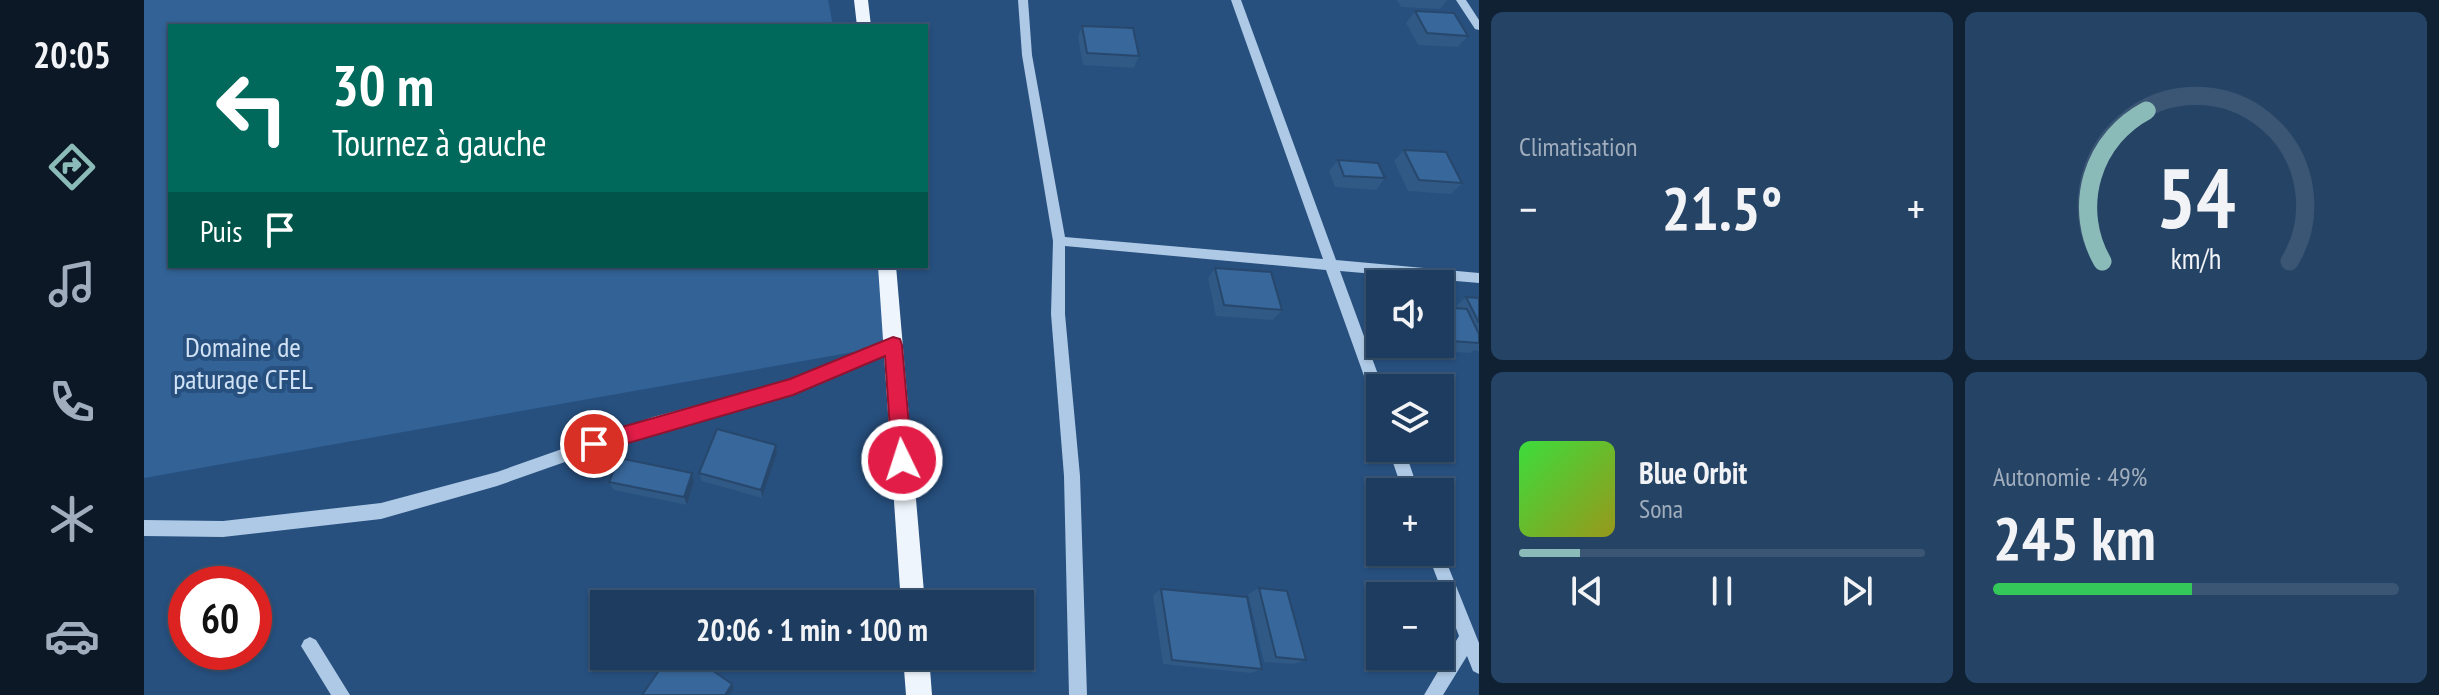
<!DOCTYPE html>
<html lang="fr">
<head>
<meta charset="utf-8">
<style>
  :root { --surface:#1d3c5f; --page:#254365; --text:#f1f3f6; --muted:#a0adbd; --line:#3b5674; --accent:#8bbbb9 }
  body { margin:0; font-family:"PT Sans Narrow",sans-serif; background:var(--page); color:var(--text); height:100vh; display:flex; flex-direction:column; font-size:30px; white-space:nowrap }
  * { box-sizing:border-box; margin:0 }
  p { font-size:26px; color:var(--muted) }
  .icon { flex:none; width:44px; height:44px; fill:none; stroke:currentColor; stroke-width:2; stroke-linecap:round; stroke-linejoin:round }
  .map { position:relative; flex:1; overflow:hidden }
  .panel { display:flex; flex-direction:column; gap:12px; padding:12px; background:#102134; width:960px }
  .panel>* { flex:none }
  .hud { position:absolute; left:24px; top:24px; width:760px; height:244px; border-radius:0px; box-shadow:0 2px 6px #0004,0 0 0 2px var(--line); background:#00695c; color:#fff; overflow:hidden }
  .controls { position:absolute; left:1222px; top:270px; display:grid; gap:16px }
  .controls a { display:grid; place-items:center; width:88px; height:88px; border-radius:0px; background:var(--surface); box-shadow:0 2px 6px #0004,0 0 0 2px var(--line); font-size:40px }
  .speed { position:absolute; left:24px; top:566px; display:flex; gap:16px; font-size:40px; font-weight:700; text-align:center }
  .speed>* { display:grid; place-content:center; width:104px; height:104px; border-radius:50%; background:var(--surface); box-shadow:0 2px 6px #0004,0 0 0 2px var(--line); line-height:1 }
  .speed .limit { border:12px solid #d22; background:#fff; color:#111 }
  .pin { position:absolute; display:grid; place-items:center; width:68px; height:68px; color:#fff; margin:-34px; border:4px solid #fff; border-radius:50%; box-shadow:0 2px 8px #0007 }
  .me { position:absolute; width:88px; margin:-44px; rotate:356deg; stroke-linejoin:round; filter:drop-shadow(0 0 6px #0008) }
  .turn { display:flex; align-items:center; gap:28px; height:168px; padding:0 32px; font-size:36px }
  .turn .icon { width:104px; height:104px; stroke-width:2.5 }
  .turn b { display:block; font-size:56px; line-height:68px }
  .then { display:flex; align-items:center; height:76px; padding:0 32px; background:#0003; gap:16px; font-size:30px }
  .big { font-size:60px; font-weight:600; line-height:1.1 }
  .panel .tile { flex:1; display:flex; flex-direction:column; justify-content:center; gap:12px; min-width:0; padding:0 28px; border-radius:12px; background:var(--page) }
  .panel .dial { align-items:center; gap:0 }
  .dial svg { height:208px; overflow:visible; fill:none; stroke:var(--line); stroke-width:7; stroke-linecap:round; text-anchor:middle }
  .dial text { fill:var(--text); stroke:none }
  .song { display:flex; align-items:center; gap:24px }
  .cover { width:96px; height:96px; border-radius:12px; background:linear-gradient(135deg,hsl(120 70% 55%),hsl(60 70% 35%)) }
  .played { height:8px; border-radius:4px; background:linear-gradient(90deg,var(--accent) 15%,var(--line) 15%) }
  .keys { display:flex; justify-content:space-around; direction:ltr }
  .heat { display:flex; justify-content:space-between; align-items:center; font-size:44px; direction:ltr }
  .charge { height:12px; border-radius:6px; background:linear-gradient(90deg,#34c759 49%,var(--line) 0) }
  .panel .tiles { flex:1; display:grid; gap:12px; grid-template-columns:repeat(2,1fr) }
  .trip { position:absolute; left:446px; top:590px; width:444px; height:80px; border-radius:0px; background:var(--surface); box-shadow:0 2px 6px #0004,0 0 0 2px var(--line); font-weight:600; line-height:80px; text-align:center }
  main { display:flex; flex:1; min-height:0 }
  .menu { display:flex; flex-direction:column; width:144px; justify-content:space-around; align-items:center; background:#0c1826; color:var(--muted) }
  .menu .icon { width:56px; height:56px }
  .menu .on { color:var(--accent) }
  .menu b { font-size:36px; color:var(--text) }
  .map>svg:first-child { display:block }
  .green { fill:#326296 }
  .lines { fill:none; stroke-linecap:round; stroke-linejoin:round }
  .minor { fill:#aec9e5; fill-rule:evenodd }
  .major { fill:#eff5fd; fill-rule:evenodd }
  .wall { fill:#305985 }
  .shaded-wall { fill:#27486c }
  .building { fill:#38679b; stroke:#27486c; stroke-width:2 }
  .route { fill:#e11d48; stroke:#92132f; stroke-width:2 }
  .labels { text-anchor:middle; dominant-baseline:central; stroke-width:8; stroke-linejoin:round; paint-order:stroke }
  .park-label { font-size:28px; fill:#d1e2f4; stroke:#27507f }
</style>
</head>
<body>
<main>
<nav class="menu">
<b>20:05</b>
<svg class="icon on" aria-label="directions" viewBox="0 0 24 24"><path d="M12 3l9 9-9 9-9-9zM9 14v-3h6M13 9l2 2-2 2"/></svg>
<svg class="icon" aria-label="music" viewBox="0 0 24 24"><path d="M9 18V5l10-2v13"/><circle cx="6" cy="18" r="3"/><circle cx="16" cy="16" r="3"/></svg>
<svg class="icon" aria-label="phone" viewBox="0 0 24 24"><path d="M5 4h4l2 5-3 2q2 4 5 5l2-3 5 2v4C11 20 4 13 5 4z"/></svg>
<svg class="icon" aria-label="climate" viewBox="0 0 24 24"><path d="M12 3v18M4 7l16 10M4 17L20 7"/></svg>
<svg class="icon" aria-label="car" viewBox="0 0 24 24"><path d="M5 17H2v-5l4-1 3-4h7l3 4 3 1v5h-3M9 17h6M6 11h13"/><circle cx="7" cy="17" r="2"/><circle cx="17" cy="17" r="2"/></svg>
</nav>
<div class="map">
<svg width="1335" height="695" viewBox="0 0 1335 695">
  <rect width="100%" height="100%" fill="#27507f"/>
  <path class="green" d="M0 0H684L689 26H26V266H734L749 345 0 478Z"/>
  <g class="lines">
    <path class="minor" d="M874 0H884L888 55 921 237 1179 259 1087 0H1097L1192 260 1335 273V283L1196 271 1239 388H1236V407L1231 406 1229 401 1182 270 921 246V314L936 476 943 695H925L920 476 907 314 909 241 878 55Z
      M1312 0H1322L1335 20V30L1331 29Z
      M749 339 754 341 756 345 754 349 649 392 509 431 353 486 237 519 79 537 0 536V520L79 521 237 503 353 472 509 417 647 380Z
      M1244 448H1260L1275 492H1259Z
      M1296 546 1335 643V674L1329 671 1323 656 1299 695H1280L1315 636 1283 552H1296Z
      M166 637 172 640 206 695H187L157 646 160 640Z"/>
    <path class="major" d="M710 0H724L727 26H713Z
      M734 266H752L781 604H757Z
      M759 656H785L788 695H762Z"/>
  </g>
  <path class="wall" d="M1253 0H1303L1296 9 1257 7Z
    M1271 11 1324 36 1314 47 1274 45 1262 23Z
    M938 26 995 56 990 68 939 65 934 37Z
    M1260 150 1318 183 1307 194 1264 191 1250 161Z
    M1194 160 1241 178 1232 190 1191 187 1185 171Z
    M1071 268 1138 310 1129 320 1072 316 1064 278Z
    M1322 297 1335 298V351L1330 350 1326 353 1294 351 1291 344H1296V307L1310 308Z
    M632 445 633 453 618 498 558 481 555 473Z
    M550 481 543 505 470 490 465 482Z
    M1115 588 1162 660 1149 664 1120 662 1104 594Z
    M1017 589 1118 669 1107 673 1019 664 1009 595Z"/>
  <path class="shaded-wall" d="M632 445 633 453 618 498 617 490Z
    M548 473 550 481 543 505 540 497Z
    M588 684 590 688 585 695H581Z"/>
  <path class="building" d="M1271 11 1310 13 1324 36 1283 33Z
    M938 26 989 28 995 56 943 53Z
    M1260 150 1302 152 1318 183 1275 180Z
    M1194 160 1234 163 1241 178 1200 176Z
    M1071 268 1127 272 1138 310 1080 305Z
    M1322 297 1335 298V323Z
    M1296 307 1323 309 1335 334V343L1307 341 1296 316Z
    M573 429 632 445 617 490 555 473Z
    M475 458 548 473 540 497 465 482Z
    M1115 588 1143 591 1162 660 1132 657Z
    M1017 589 1103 597 1118 669 1028 660Z
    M525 656H548L588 684 581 695H498Z"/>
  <path class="route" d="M749 337 756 339 758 345 768 460 765 467 758 469 751 467 748 460 741 356 649 395 450 453 443 450 441 444 443 438 450 435 646 379Z"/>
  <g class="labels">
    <g class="park-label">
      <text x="99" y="346">Domaine de<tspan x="99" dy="32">paturage CFEL</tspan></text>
    </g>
  </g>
</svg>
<div class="controls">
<a><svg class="icon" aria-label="sound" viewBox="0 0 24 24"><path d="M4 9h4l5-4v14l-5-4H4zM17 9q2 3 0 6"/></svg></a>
<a><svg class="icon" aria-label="layers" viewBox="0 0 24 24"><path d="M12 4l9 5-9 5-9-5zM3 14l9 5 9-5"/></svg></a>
<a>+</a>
<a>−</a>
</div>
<div class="speed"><div class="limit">60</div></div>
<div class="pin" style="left:450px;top:444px;background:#d93025"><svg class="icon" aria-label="arrive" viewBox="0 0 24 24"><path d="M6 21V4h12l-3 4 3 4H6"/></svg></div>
<svg class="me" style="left:758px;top:460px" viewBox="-20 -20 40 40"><circle r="17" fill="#e11d48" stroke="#fff" stroke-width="3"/><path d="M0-11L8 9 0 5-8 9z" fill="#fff"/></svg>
<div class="trip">20:06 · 1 min · 100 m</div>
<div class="hud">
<div class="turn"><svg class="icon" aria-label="left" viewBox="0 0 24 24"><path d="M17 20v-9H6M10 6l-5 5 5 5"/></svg><div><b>30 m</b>Tournez à gauche</div></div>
<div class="then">Puis<svg class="icon" aria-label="arrive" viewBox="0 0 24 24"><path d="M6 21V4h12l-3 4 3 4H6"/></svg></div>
</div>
</div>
<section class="panel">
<div class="tiles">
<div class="tile"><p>Climatisation</p>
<div class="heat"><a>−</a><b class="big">21.5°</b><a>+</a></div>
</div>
<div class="tile dial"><svg viewBox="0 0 100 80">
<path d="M14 69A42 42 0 1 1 86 69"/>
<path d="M14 69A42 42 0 0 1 31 11" stroke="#8bbbb9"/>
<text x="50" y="56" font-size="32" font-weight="700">54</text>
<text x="50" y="72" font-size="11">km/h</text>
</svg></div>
<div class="tile">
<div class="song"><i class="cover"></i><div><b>Blue Orbit</b><p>Sona</p></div></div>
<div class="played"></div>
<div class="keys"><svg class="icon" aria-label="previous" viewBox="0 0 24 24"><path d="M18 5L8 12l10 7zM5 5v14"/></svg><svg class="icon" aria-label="pause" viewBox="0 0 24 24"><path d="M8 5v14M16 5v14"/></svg><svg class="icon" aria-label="next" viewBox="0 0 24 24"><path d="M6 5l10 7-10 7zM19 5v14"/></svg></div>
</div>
<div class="tile"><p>Autonomie · 49%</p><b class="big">245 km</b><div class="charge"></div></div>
</div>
</section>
</main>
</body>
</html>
